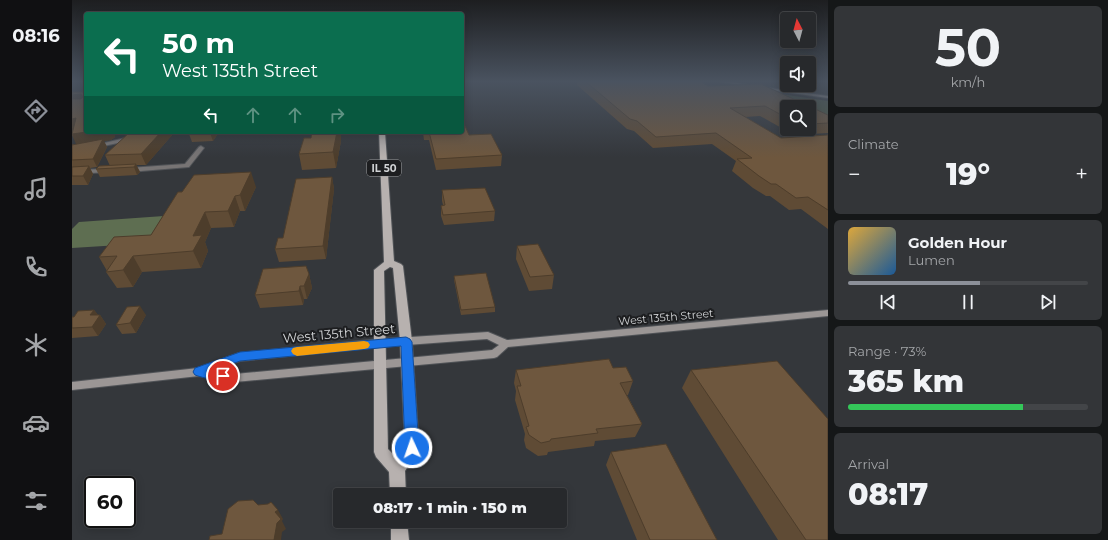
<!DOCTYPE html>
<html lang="en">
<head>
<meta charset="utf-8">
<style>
  :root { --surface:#27292c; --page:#333538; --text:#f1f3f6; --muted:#a4a6a9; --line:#434548; --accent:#8c9099 }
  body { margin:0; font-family:Montserrat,sans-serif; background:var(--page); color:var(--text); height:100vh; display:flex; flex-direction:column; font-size:15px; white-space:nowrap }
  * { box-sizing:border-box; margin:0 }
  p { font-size:13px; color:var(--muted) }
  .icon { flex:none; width:22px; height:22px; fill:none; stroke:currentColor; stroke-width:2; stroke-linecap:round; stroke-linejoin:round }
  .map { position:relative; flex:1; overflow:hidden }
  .side { display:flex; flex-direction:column; gap:6px; padding:6px; background:#151718; width:280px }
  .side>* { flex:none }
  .banner { position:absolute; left:12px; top:12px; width:380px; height:122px; border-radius:4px; box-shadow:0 2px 10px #0003,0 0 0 1px var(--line); background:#0b6e4f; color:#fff; overflow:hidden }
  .needle { width:26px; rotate:354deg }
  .fabs { position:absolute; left:708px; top:12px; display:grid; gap:8px }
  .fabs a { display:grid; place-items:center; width:36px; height:36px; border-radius:4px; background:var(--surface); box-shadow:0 2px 10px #0003,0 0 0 1px var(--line); font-size:20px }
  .speed { position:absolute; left:12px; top:476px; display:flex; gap:8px; font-size:20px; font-weight:700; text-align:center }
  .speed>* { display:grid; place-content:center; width:52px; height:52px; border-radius:50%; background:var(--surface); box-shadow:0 2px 10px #0003,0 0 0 1px var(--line); line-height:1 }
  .speed .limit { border:2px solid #111; border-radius:6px; background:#fff; color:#111 }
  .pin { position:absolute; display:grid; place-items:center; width:34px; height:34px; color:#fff; margin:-17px; border:2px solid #fff; border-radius:50%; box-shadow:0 1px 4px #0007 }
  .me { position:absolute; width:44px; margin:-22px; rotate:357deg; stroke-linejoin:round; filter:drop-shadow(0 0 3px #0008) }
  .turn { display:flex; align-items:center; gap:14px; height:84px; padding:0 12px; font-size:18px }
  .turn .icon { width:52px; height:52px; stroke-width:2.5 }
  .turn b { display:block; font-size:28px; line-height:34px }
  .lanes { display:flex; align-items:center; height:38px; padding:0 12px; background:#0003; justify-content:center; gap:20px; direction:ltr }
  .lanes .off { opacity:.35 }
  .big { font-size:30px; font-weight:800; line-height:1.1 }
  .side .tile { flex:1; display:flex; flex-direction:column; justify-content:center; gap:6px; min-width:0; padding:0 14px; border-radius:6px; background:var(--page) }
  .side .dial { align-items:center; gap:0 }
  .dial b { font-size:52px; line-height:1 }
  .song { display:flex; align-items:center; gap:12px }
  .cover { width:48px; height:48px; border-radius:6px; background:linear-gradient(135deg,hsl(40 70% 55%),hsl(210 70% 35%)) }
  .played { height:4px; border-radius:2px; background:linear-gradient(90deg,var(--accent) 55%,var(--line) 55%) }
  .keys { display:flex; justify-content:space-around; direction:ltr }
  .heat { display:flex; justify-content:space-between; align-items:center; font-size:22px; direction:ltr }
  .charge { height:6px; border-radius:3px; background:linear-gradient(90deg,#34c759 73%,var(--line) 0) }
  .trip { position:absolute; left:261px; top:488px; width:234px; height:40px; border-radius:4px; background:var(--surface); box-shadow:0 2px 10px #0003,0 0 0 1px var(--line); font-weight:800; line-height:40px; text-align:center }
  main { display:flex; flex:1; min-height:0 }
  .tabs { display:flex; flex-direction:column; width:72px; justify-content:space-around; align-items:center; background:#101012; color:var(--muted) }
  .tabs .icon { width:28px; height:28px }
  .tabs .active { color:var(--accent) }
  .tabs b { font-size:18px; color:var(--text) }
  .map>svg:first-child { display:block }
  .green { fill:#4a5640 }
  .forest { fill:#5e6e51 }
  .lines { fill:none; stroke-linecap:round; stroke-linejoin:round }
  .street-casing { stroke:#505357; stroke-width:2 }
  .secondary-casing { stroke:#505357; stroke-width:2 }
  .primary-casing { stroke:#505357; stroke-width:2 }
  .street { fill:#777474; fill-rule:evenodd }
  .secondary { fill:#9b9695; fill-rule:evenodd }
  .primary { fill:#b7b1af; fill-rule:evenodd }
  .wall { fill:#5f4b35; fill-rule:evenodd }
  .shaded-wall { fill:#4d3d2b }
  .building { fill:#6e573e; stroke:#4d3d2b }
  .route { fill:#1a73e8; stroke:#114b97 }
  .slow { fill:#f59e0b }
  .labels { text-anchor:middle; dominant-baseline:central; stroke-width:4; stroke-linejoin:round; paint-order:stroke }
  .shield { fill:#1d1e20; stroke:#9b9d9f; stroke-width:1 }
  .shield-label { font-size:10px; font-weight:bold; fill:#d1d3d5 }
  .street-label { font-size:11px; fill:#d1d3d5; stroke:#1d1e20 }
  .near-street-label { font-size:13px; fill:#d1d3d5; stroke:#1d1e20 }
</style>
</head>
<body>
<main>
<nav class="tabs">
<b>08:16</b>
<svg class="icon active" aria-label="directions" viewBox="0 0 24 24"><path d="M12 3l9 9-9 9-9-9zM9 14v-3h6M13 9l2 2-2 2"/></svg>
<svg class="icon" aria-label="music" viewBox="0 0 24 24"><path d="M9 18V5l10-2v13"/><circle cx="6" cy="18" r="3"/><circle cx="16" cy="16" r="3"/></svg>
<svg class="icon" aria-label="phone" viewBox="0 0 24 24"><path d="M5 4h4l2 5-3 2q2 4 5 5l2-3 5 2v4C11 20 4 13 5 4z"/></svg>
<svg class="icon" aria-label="climate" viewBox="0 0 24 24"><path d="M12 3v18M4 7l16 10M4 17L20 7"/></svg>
<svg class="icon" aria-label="car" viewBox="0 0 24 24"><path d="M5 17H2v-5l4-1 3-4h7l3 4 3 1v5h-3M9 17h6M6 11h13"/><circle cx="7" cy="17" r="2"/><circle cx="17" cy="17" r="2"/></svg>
<svg class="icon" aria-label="filters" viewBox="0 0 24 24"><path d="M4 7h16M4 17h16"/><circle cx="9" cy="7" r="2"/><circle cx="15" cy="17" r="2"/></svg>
</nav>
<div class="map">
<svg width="756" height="540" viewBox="0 0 756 540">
  <rect width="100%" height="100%" fill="#34373b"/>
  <path class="green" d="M682 90 756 101V128L737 107Z"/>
  <path class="forest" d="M106 215 93 235 64 244 0 248V229L7 222Z"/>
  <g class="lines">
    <g class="street-casing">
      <path id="street" d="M58 137 60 138V140L22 148 19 146Z
        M129 146 132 148 117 167 57 172 54 170 57 168 113 164 127 147Z
        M35 169 38 171 37 172 0 174V170Z"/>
    </g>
    <g class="secondary-casing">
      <path id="secondary" d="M645 81H655L681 86 679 87Z
        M691 87 756 96V98L690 89Z
        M756 310V316L436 347 425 357 422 358 163 382 127 376 0 390V382L126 368 167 353 308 339 416 332 435 340ZM415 339 427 345 420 350 163 374 142 370 168 361 308 347Z"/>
    </g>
    <g class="primary-casing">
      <path id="primary" d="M307 132H313L322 261 329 264 331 266 340 341 347 448 333 471 334 495H318L317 472 304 457 302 452V270L312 262ZM318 267 321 268 328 341 333 446 324 457 316 449 312 271Z
        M319 521H335L337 540H319Z"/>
    </g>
    <use href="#street" class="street"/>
    <use href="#secondary" class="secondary"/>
    <use href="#primary" class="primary"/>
  </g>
  <path class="wall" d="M506 81H628L636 86 689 84 756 115V133L722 135 688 116 673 117 709 138 756 135V229L729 209 717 210 698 196H694L681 188 660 171 664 161 640 144 581 148 562 131 555 129 505 85ZM715 107H737V129H715Z
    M14 132H43V137L39 140 32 141 35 147 25 167 18 168 21 174 16 185H0V145L5 144 0 135Z
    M58 132H100L101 134 74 165H64L68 172 65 175 28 177 24 169 38 166 33 155Z
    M147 132 141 141 120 142 117 134Z
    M240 132H269V141L264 168 230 170 227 154 239 138Z
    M351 132H390L397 135 430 155 429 166 364 170 357 140H352Z
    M260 177 262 189 254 259 207 262 203 249 211 238Z
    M184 187 173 211H168L162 227 139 228 133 242 136 251 129 268 70 272 61 287 45 288 34 272 35 271 27 257 79 235 106 192Z
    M370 190 423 211 422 221 372 225 369 216V206L371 205 370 201Z
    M445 246 482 275 480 289 457 291 444 259Z
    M237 274 240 288 235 299H232L231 305 188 308 183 295Z
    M382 276 423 307V312L389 315 382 280Z
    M22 310 26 315H28L34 324 26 336 0 338V317H2Z
    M74 315 64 333 50 334 44 325Z
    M541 368 561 381 556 395H555L570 424 563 437 523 441 522 446 476 452 475 455 466 456 454 448 452 440 453 434 443 400 444 391 442 383 444 370Z
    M619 370 756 540H706L610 388Z
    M539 452 645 540H565L534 465Z"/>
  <path class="shaded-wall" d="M9 94 14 104 0 105V95Z
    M4 118 0 132V119Z
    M15 132H43V137L39 140 32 141 35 147 25 167 21 159 5 146 0 135V134Z
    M89 132H100L101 134 74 165 69 154Z
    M138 132H147L141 141 138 133Z
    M265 132H269V141L264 168 261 152Z
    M64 164 68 172 65 175 62 167Z
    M17 166 21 174 16 185 11 176Z
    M179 172 184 187 173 211 168 195Z
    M260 177 262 189 254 259 251 246Z
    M163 196 168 211 162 227 156 211Z
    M133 212 139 228 133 242 136 251 129 268 121 251V236Z
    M61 256 70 272 61 287 51 270Z
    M237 274 240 288 235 299 232 286Z
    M228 286 232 299 231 305 227 291Z
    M68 306 74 315 64 333 58 323Z
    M22 310 27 316 28 315 34 324 26 336 20 327 18 315Z
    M206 510 211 519 210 521 214 529 210 532 209 540H202L205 523 203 512Z"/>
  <path class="building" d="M513 81H628L636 86 689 84 756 115V123L737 124V107H715V118L693 106 658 108 709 138 756 135V210L736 197 724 198 704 184H699L687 176 665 159 680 158 644 133 584 137 565 121 558 119Z
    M0 92H14V132H15L0 134 4 118 0 119V99H9L11 97 9 94 0 95Z
    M390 119 397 135 419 134 430 155 364 159 357 132H390Z
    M58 132H89L69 154 33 155Z
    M118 132H138V133L117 134Z
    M240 132H265L261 152 227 154 232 138H239Z
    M31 139 21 159 0 160V145Z
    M64 164 62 167 24 169 27 166Z
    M17 166 11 176H0V167Z
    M179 172 168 195 163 196 156 211 133 212 121 236 130 235 121 251 61 256 51 270 34 272 45 256 27 257 42 237 79 235 106 192H110L122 175Z
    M260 177 251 246 203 249 206 238H211L224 179Z
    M413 188 423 211 371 215 369 206 373 205 370 190Z
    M466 244 482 275 458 277 445 246Z
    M234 266 237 274 232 286H228L227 291 183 295 191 269Z
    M414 273 423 307 389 310 382 276Z
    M68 306 58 323 44 325 55 307Z
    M22 310 18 315H28L20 327 0 328V317H2L6 311Z
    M537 359 541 368 554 367 561 381 548 383 570 424 524 429 526 433 479 439 478 441 469 443 457 435 454 427 457 426 445 386H449L444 370Z
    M705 361 756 419V540H734L619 370Z
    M594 444 645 540H578L539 452Z
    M181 500 186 505 196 504 199 502 206 510 203 512 209 519 205 523 202 540H137L138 536 150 534 156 509 166 501Z"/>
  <linearGradient id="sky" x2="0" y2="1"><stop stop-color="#1d1e20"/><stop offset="0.52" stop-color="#4a5360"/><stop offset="1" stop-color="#4a5360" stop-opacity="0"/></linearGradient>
  <rect width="756" height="157" fill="url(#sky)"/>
  <path class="route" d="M334 337 338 339 340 342 347 448 345 452 340 454 335 452 333 448 329 346 168 361 144 370 155 373 157 376 155 379C146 382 132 378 123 375L121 372 123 368 168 352Z"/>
  <path class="slow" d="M292 341 296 342 298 345 296 348 292 349 225 356 221 354 219 351 221 348 225 347Z"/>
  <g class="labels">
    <rect class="shield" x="295" y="160" width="34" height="16" rx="3"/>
    <g class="shield-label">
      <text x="312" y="168">IL 50</text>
    </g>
    <g class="street-label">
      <text transform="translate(594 317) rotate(-5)">West 135th Street</text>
    </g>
    <g class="near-street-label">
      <text transform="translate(267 333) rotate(-5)">West 135th Street</text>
    </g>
  </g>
</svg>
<div class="fabs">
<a><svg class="needle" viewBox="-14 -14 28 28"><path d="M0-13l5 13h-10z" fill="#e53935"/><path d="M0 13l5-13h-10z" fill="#a4a6a9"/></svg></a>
<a><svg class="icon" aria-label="sound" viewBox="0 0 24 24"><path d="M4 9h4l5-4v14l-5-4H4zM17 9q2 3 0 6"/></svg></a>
<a><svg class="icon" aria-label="search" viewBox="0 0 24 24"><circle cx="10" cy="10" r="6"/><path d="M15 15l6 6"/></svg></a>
</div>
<div class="speed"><div class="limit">60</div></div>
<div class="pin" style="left:151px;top:376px;background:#d93025"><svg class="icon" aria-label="arrive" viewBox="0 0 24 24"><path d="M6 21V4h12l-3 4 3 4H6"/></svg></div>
<svg class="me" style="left:340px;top:448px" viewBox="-20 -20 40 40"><circle r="17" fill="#1a73e8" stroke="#fff" stroke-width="3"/><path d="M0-11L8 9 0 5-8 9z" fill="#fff"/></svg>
<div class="trip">08:17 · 1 min · 150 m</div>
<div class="banner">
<div class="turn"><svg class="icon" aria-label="left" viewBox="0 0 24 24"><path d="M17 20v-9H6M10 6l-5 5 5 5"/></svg><div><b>50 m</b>West 135th Street</div></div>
<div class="lanes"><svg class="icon" aria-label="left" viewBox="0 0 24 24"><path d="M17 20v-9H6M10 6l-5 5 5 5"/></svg><svg class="icon off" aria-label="ahead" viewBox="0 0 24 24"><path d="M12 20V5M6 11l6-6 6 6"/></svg><svg class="icon off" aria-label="ahead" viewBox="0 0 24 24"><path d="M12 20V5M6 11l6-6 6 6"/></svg><svg class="icon off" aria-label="right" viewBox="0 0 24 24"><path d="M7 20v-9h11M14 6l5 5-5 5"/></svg></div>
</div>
</div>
<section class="side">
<div class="tile dial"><b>50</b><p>km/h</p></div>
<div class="tile"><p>Climate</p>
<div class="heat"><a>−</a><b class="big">19°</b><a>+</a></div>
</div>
<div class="tile">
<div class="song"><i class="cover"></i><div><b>Golden Hour</b><p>Lumen</p></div></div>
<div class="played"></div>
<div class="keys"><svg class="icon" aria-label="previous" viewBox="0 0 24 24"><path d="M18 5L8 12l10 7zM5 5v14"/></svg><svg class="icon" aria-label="pause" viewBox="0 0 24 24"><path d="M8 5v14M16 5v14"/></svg><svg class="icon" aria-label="next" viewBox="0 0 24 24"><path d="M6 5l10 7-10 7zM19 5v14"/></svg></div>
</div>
<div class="tile"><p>Range · 73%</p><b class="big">365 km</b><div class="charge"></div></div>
<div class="tile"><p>Arrival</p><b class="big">08:17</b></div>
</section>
</main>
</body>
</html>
